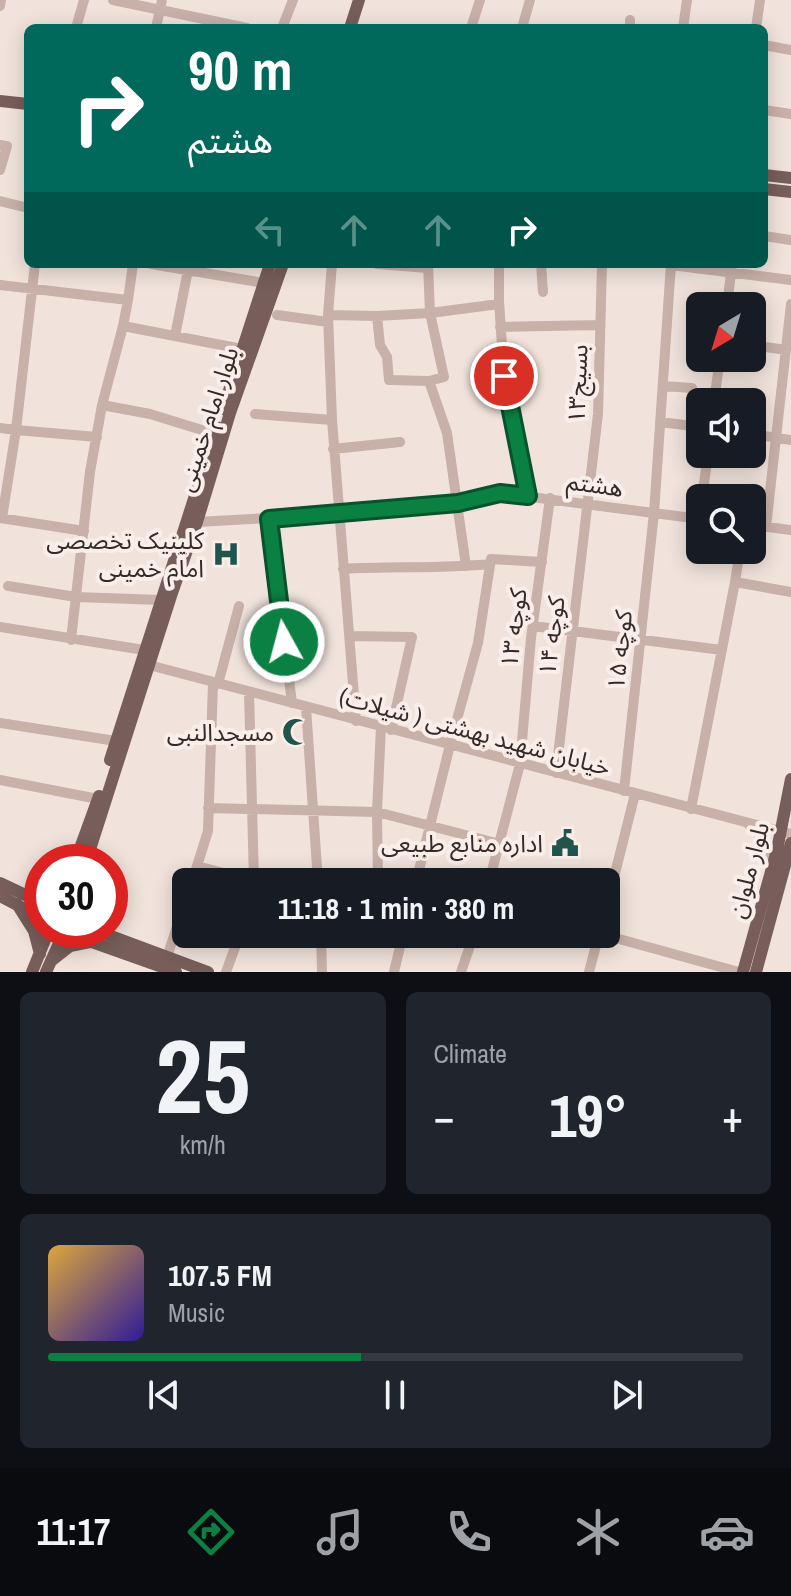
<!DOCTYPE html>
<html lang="en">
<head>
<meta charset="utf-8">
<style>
  :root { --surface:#171b24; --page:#20242c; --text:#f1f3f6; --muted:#9ea1a6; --line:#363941; --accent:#0b8043 }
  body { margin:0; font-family:"Archivo Narrow","Noto Sans Arabic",sans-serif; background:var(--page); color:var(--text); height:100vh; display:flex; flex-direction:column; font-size:30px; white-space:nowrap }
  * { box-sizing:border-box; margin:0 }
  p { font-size:26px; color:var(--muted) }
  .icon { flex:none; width:44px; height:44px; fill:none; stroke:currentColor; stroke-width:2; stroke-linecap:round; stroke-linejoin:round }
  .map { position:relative; height:972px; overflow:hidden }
  .panel { display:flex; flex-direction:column; gap:20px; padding:20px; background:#0d0f14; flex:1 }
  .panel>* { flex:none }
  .top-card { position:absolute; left:24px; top:24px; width:744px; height:244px; border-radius:12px; box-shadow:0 4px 20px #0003; background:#00695c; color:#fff; overflow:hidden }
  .needle { width:52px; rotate:218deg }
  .buttons { position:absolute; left:686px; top:292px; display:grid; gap:16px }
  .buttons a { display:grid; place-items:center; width:80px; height:80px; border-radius:12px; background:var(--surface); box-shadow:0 4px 20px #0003; font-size:40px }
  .speed { position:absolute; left:24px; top:844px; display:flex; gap:16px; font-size:40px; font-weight:700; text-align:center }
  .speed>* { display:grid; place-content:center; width:104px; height:104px; border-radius:50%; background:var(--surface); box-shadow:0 4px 20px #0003; line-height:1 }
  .speed .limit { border:12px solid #d22; background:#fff; color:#111 }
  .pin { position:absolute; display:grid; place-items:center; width:68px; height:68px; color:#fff; margin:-34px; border:4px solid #fff; border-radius:50%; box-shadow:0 2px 8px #0007 }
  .me { position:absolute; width:88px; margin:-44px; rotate:353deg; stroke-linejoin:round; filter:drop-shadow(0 0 6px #0008) }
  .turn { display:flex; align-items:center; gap:28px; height:168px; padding:0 32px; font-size:36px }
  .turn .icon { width:104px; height:104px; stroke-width:2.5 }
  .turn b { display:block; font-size:56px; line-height:68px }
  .lanes { display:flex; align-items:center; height:76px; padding:0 32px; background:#0003; justify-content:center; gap:40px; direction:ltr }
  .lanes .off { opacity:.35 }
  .big { font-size:60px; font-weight:800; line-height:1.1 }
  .panel .tile { flex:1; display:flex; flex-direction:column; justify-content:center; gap:12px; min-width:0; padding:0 28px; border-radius:12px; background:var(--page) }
  .panel .dial { align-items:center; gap:0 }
  .dial b { font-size:104px; line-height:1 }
  .song { display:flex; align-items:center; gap:24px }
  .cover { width:96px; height:96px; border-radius:12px; background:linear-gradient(135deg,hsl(40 70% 55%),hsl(250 70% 35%)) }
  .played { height:8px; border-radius:4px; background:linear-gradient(90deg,var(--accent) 45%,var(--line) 45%) }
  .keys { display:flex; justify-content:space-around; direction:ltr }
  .heat { display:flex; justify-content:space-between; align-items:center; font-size:44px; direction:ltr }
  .panel .tiles { flex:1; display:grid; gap:20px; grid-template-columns:1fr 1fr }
  .tile:last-child { grid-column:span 2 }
  .trip { position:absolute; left:172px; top:868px; width:448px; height:80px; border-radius:12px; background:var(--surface); box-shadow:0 4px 20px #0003; font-weight:800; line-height:80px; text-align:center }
  .tab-bar { display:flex; height:128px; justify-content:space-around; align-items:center; background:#090b0e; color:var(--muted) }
  .tab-bar .icon { width:56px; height:56px }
  .tab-bar .selected { color:var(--accent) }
  .tab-bar b { font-size:36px; color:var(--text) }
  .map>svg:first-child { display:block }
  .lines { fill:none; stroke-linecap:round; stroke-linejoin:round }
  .minor { stroke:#c8b1a9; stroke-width:10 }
  .major { stroke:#775e5a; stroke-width:12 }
  .route-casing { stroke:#07532c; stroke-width:20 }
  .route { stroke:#0b8043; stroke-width:14 }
  .labels { text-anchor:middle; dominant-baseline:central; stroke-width:8; stroke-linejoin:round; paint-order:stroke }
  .street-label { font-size:24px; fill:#362a28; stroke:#f9eee9 }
  .poi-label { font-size:24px; fill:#362a28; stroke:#f9eee9; text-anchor:end }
</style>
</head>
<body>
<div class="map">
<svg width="791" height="972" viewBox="0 0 791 972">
  <rect width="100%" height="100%" fill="#f1e3dc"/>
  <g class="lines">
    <path class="minor" d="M113 0 247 28
      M0 6 1 0
      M630 20V28
      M76 28 84 0
      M156 28 162 0
      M282 28 293 0
      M471 28 480 0
      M522 28 530 0
      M683 28 687 0
      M756 28 760 0
      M764 45 791 50
      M764 110 791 114
      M0 145 7 146 0 170
      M0 201 28 208
      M764 236 791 240
      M151 264 264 283
      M332 264 328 315 332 420 356 721
      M377 264 428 268
      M541 264 543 292
      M671 265 791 280
      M0 285 128 300 133 264
      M499 301 504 376 528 496
      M727 306 732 264
      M277 315 328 322
      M328 315 377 316 430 313 499 304V264
      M377 316 380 345 387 357 389 380 429 381 444 377 430 313 428 264
      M123 326 242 349
      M500 327 600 325
      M175 336 188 270
      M752 345 786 350
      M429 381 447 433 466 566
      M663 386 692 388
      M714 402 720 358
      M102 405 150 414 215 434
      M255 414 332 420
      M660 422 700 427
      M0 428 16 430 97 437
      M752 434 791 440
      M333 449 400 442
      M702 498 708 454
      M0 518 84 531
      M2 518 16 430 35 264
      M269 519 292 703
      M197 522 338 514 458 503 500 493 700 519
      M752 525 791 530
      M766 527 791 304
      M740 550 735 582 791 592
      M343 569C392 566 441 569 490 564
      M8 586 76 597 161 600
      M533 626 722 650
      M0 627 144 650
      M351 636 412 637 391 730
      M71 640 90 472 102 405 123 326 128 300
      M149 665 791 834
      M218 684 239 606
      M249 692 254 881
      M306 707 318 882
      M0 723 116 741
      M556 773 598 414 602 264
      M0 780 98 799
      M624 791 654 513 671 264
      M208 808 377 812 500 844
      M691 809 735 582
      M749 825C762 835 769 848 773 864
      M197 866 257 882
      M192 882 208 831 213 683
      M378 882 377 812 381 727
      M416 882 450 745 478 643 491 559 542 562
      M489 882 520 764 531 638 550 498
      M606 909 635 794
      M321 934 322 972
      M456 934 473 938
      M601 934 739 972
      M167 957 186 899
      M226 972 240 934
      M394 972 403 934
      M461 972 474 934
      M589 972 599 934"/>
    <path class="major" d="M350 28 359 0
      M0 101 28 104
      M764 175 791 178
      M764 189 791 192
      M223 409 270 264
      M110 760 217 427
      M75 862 99 796
      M86 862 172 593 197 522 230 413 283 264
      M0 883 42 903
      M0 896 42 918
      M17 904 34 931 40 954
      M67 930 92 942 176 972
      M95 930 208 972
      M51 961 70 946 90 942
      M32 972 49 930
      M46 972 65 930
      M743 972 777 850 791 779
      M756 972 791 843"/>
  </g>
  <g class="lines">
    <g class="route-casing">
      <path id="route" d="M284 642 269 519 458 503 500 493 528 496 504 376"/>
    </g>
    <use href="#route" class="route"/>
  </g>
  <defs>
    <g id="hospital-bare" transform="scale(2.16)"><path d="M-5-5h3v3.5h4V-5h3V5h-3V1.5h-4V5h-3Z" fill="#20554d" stroke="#f9eee9" stroke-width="2.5" paint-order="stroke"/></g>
    <g id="mosque-bare" transform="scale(2.16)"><path d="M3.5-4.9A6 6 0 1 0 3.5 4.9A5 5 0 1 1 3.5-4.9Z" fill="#20554d" stroke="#f9eee9" stroke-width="2.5" paint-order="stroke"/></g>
    <g id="civic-bare" transform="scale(2.16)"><path d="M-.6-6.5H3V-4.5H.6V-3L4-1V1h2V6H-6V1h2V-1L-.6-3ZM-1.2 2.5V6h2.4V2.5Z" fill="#20554d" stroke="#f9eee9" stroke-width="2.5" paint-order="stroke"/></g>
  </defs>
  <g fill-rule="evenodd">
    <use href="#hospital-bare" x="226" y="554"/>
    <use href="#mosque-bare" x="296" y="732"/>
    <use href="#civic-bare" x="565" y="843"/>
  </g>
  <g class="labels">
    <g class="street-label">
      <text transform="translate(577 384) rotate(-88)">بسیج۱۳</text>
      <text transform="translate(207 419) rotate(-72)">بلوار امام خمینی</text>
      <text transform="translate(595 484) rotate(8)">هشتم</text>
      <text transform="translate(513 628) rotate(-83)">کوچه ۱۳</text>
      <text transform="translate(551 636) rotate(-83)">کوچه ۱۴</text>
      <text transform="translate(619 650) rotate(-84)">کوچه ۱۵</text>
      <text transform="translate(475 731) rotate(15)">خیابان شهید بهشتی ( شیلات)</text>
      <text transform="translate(748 870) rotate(-75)">بلوار ملوان</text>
    </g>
    <g class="poi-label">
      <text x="204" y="540">کلینیک تخصصی<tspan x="204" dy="28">امام خمینی</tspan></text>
      <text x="274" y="732">مسجدالنبی</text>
      <text x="543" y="843">اداره منابع طبیعی</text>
    </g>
  </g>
</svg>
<div class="buttons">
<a><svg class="needle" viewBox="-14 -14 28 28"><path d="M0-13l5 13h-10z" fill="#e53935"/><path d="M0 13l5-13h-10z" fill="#9ea1a6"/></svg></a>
<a><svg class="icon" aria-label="sound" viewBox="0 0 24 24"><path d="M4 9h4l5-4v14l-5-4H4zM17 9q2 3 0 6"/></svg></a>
<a><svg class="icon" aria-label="search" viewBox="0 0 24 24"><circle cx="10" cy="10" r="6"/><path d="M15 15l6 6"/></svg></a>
</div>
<div class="speed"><div class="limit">30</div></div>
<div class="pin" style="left:504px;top:376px;background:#d93025"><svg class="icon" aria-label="arrive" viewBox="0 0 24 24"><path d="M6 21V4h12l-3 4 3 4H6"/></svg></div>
<svg class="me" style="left:284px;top:642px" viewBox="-20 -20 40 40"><circle r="17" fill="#0b8043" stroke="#fff" stroke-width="3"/><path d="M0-11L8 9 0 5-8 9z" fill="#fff"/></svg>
<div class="trip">11:18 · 1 min · 380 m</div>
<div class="top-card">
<div class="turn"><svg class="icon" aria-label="right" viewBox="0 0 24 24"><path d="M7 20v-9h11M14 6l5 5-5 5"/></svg><div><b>90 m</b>هشتم</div></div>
<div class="lanes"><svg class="icon off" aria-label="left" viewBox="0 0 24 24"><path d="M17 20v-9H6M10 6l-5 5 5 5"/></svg><svg class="icon off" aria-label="ahead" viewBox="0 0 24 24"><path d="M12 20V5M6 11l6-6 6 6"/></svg><svg class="icon off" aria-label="ahead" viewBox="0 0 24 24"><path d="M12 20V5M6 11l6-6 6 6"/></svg><svg class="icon" aria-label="right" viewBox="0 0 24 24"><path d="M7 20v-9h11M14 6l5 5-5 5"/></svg></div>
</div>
</div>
<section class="panel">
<div class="tiles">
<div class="tile dial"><b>25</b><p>km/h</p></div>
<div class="tile"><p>Climate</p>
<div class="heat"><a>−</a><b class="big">19°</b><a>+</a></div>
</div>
<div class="tile">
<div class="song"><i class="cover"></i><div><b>107.5 FM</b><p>Music</p></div></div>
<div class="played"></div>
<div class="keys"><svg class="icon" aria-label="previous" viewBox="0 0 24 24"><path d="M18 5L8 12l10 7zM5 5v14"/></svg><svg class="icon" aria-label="pause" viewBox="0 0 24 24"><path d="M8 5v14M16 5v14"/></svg><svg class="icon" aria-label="next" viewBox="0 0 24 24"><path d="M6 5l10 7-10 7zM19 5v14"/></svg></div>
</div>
</div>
</section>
<nav class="tab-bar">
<b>11:17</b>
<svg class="icon selected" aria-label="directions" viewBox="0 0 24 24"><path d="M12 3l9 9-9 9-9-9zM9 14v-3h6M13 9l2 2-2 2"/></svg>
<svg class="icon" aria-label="music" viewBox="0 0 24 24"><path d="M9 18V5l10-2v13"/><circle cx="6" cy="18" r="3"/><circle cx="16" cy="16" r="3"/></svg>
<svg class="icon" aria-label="phone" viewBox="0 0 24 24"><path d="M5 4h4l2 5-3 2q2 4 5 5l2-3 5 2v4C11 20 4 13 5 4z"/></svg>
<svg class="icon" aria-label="climate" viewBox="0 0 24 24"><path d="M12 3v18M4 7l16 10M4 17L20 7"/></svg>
<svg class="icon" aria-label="car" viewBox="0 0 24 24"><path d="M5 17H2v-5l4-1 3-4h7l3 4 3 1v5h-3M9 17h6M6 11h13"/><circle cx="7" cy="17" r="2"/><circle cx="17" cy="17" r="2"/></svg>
</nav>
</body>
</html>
